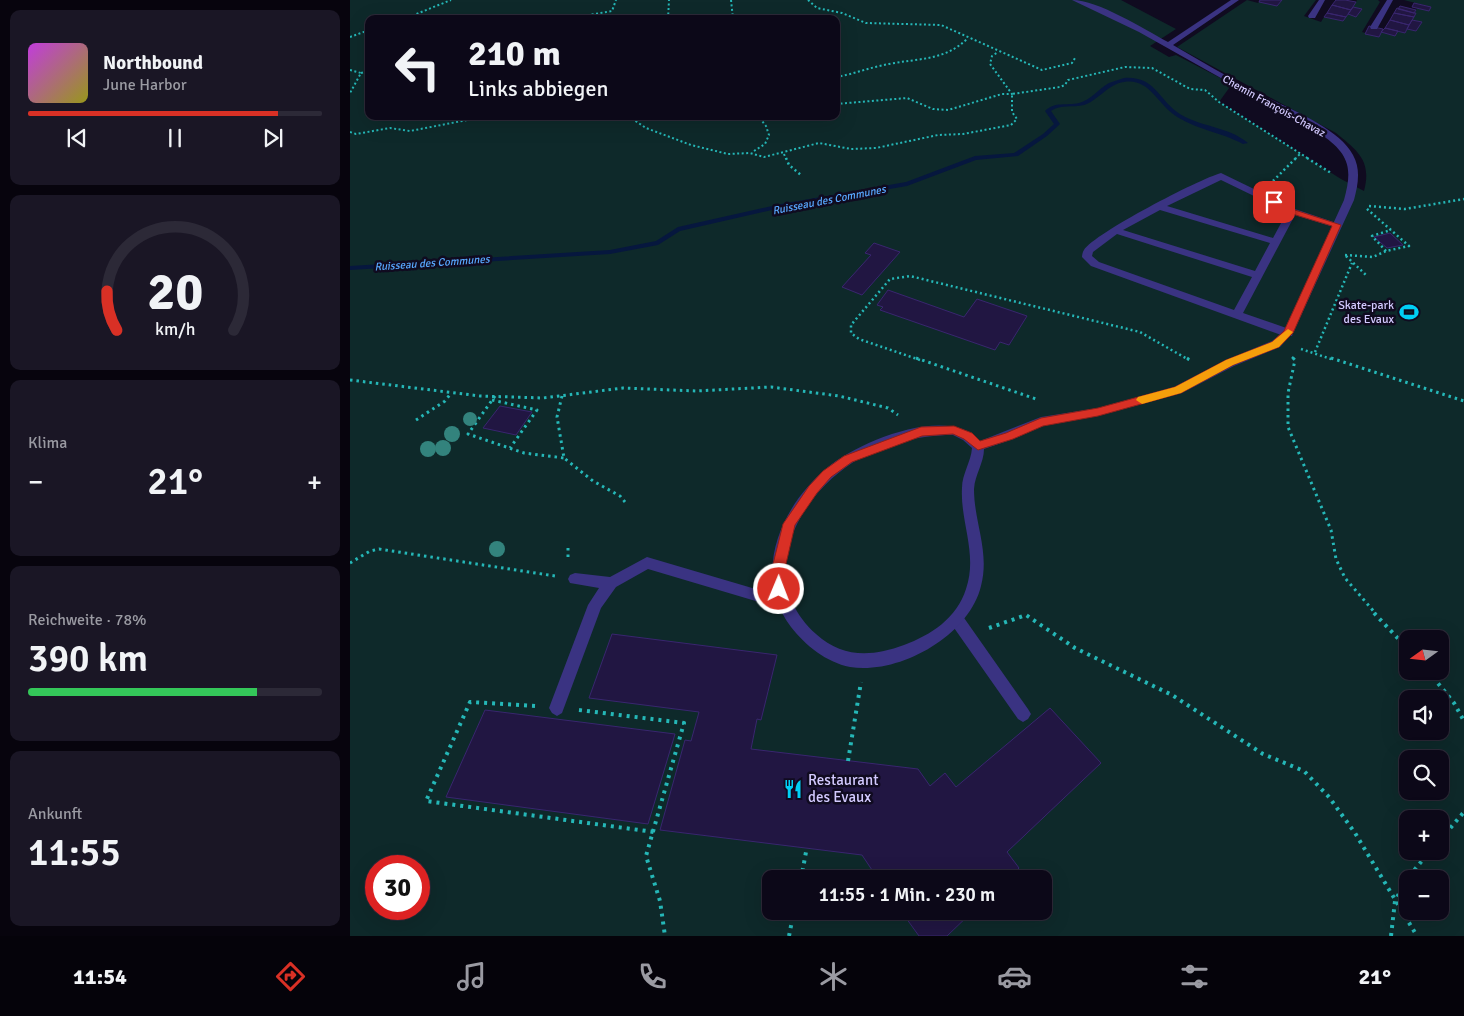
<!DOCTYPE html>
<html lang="de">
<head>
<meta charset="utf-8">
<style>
  :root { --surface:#0c0818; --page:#1a1625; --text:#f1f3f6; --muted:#9a9aa2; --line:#2c2937; --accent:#d93025 }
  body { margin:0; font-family:Signika,sans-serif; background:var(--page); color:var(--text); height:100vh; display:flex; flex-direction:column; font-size:19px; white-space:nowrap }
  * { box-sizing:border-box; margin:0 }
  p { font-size:16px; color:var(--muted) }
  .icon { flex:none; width:28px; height:28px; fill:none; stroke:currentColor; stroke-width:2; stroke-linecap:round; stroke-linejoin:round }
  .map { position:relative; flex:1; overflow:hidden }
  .panel { display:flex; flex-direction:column; gap:10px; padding:10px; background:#07040d; width:350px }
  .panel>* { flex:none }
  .top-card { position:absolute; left:15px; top:15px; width:475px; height:105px; border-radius:10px; box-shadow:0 5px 20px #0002,0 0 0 1px var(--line); background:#0c0818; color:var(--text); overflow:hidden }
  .needle { width:32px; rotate:255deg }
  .tools { position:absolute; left:1049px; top:630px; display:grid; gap:10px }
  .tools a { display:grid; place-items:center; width:50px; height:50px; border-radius:10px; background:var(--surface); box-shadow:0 5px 20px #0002,0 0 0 1px var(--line); font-size:25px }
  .speed { position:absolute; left:15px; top:855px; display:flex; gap:10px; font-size:25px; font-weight:700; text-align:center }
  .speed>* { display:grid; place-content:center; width:65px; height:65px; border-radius:50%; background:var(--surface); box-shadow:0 5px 20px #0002,0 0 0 1px var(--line); line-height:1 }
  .speed .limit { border:8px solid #d22; background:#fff; color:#111 }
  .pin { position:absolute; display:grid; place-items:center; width:42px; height:42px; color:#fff; margin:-21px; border-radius:10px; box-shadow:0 2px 8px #0006 }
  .me { position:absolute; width:55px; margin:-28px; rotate:1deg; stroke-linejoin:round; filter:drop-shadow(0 0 4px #0008) }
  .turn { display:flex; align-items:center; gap:18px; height:105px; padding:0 20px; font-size:22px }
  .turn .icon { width:65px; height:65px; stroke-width:2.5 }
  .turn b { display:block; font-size:35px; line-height:42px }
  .big { font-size:38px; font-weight:600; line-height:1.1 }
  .panel .card { flex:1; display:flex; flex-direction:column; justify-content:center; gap:8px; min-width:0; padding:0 18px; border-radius:10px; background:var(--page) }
  .panel .dial { align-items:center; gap:0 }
  .dial svg { height:130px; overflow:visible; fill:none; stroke:var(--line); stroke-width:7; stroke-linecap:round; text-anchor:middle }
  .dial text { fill:var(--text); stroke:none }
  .song { display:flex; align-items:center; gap:15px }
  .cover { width:60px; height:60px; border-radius:8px; background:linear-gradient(135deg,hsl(290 70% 55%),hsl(60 70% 35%)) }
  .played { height:5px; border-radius:2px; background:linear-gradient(90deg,var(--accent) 85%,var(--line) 85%) }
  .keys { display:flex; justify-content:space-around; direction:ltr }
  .heat { display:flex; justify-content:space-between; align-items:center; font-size:28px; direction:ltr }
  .charge { height:8px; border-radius:4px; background:linear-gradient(90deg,#34c759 78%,var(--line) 0) }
  .trip { position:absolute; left:412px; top:870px; width:290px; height:50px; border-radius:10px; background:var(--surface); box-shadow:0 5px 20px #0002,0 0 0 1px var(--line); font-weight:600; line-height:50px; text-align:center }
  .tab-bar { display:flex; height:80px; justify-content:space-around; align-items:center; background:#05030a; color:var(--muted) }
  .tab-bar .icon { width:35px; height:35px }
  .tab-bar .current { color:var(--accent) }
  .tab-bar b { font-size:22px; color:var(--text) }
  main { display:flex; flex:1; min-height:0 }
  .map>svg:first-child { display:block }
  .green { fill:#0e292a; fill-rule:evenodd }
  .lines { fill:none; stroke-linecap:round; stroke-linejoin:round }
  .stream { fill:#06173e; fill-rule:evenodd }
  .building { fill:#211642; stroke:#39266f }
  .path-far3 { stroke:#25b7b7; stroke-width:2; stroke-dasharray:2 2.5; stroke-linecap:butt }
  .path-far2 { stroke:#25b7b7; stroke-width:2.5; stroke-dasharray:2 3; stroke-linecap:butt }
  .path-far1 { stroke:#25b7b7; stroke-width:3; stroke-dasharray:2.5 4; stroke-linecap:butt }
  .path { stroke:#25b7b7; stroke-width:4; stroke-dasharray:3 5; stroke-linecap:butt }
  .service { fill:#3a3382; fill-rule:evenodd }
  .minor { fill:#3a3382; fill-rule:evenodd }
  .tree { fill:#33837d }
  .route { fill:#d93025; stroke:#8d1f18 }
  .slow { fill:#f59e0b }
  .labels { text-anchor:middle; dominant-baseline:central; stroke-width:5; stroke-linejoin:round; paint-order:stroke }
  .far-street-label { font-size:11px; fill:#d3caff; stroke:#100b20 }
  .far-water-label { font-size:11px; font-style:italic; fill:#58a8ff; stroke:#100b20 }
  .poi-label { font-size:12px; fill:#d3caff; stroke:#100b20; text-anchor:end }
  .near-poi-label { font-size:15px; fill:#d3caff; stroke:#100b20; text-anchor:start }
</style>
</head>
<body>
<main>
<section class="panel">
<div class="card">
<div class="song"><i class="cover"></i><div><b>Northbound</b><p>June Harbor</p></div></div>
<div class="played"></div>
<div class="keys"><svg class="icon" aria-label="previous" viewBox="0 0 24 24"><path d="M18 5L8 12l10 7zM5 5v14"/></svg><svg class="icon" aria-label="pause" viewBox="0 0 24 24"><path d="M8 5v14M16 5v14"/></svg><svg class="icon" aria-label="next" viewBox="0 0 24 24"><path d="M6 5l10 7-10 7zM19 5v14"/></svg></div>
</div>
<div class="card dial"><svg viewBox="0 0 100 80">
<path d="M14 69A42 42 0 1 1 86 69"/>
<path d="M14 69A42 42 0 0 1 8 45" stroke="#d93025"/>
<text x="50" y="56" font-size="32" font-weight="700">20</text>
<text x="50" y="72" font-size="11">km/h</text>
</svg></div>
<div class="card"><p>Klima</p>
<div class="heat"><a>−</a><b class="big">21°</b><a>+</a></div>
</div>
<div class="card"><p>Reichweite · 78%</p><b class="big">390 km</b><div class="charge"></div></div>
<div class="card"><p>Ankunft</p><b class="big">11:55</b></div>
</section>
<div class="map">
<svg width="1114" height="936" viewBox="0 0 1114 936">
  <rect width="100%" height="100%" fill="#100b20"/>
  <path class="green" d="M0 0H771L826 29 800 46 819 57 826 55 882 84 869 102 991 179 1014 191C1022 161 1008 151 986 133L827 47 897 0 908 3 910 0H966L954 16 971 22 974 17 993 21 998 14 1006 17 1011 9 1003 7 1007 0H1028L1030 2 1012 32 1029 37 1031 32 1045 36 1048 31 1055 33 1057 29 1066 31 1071 22 1062 20 1067 8 1079 10 1081 7 1054 0H1114V936H0ZM19 19H486V116H19ZM1058 639H1090V671H1058ZM1058 699H1090V731H1058ZM1058 759H1090V791H1058ZM1058 819H1090V851H1058ZM26 866H69V909H26ZM421 879H694V911H421ZM1058 879H1090V911H1058Z"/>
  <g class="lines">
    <path class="stream" d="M774 78C804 76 807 97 827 112 848 127 878 126 898 143L893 144C871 132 843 129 823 114 806 101 798 78 774 82 758 84 749 100 734 105 723 108 711 104 701 111L710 124 709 125 697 136 668 156 626 160 557 186 431 208 330 231 308 245 260 254 0 270V266L260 250 306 241 328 227 431 204 556 182 625 156 664 153 693 134 704 124 695 111C705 101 716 106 729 103 741 100 748 89 759 83 764 81 769 80 774 78Z"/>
  </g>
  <path class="building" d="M910 0H932L927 6 909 2Z
    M986 0H995L1006 2 1001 10 982 5Z
    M1064 3 1081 7 1079 11 1062 7Z
    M982 5 1001 10 996 17 977 13Z
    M1050 6 1066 10 1064 13 1048 9Z
    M1003 7 1012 9 1006 17 998 14Z
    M1047 8 1064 13H1066L1064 17 1044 13Z
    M977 13 996 17 993 21 974 17Z
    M1044 13 1064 17 1059 25 1040 20Z
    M1040 20 1059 25 1055 33 1035 28Z
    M1062 20 1072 22 1066 31 1057 29Z
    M1019 26 1033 29 1029 37 1015 34Z
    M1035 28 1048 31 1045 36 1031 32Z
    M1040 233 1053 245 1037 248 1024 237Z
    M524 243 550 252 512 295 492 287 521 255 515 253Z
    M538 290 614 317 627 299 677 316 659 345 650 342 645 350 530 310 533 307 527 305Z
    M150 406 182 412 166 435 133 428Z
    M262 634 427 655 411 720 407 719 401 749 568 769 580 786 595 773 606 787 700 708 751 763 657 852 669 868 658 879H528L512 855 310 830 335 740 341 741 349 712 239 698Z
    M135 710 325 734 298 824 96 797Z
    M551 911H623L597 936H569Z"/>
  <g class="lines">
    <path class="path-far3" d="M381 0 383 19
      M458 0 467 8 492 13 516 23 591 25 692 70 722 63 725 58
      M54 19 101 0
      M215 19 262 11 266 0
      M318 19 319 0
      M0 37 19 30
      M0 70 11 73 0 93
      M11 73 19 71
      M486 77C504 74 521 67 539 64 569 58 595 61 618 38
      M486 104 557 98 583 109 598 110 652 94H662L640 64 642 56 648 52
      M278 116 296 128 341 145 378 154 400 153 414 157 469 143 501 149 526 148 588 135 613 134 661 125 667 119 662 112V94L710 87 715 85 718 80 775 67 802 68 840 89 855 90 869 102 959 159
      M0 132 6 134 40 128 60 131 138 116
      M404 151 415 144 419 135 416 126 408 116
      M434 154 436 159
      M945 159 950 154"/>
    <path class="path-far2" d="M436 158 439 165 451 175
      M957 158 981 173
      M923 181 946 158
      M1019 206 1055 209 1114 199
      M1036 251 1022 236 1041 230
      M995 255 1023 257 1036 251 1059 246 1016 208
      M996 256 1016 275
      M951 349 984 360
      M965 352 1002 263
      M942 357 945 360
      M570 360 509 339 501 333V325L540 279 560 276 790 332 839 360"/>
    <path class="path-far1" d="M566 358 689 400
      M837 358 840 360
      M943 358 945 360 938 393V427L981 530 986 559 995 578 1026 614
      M981 358 1114 401
      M0 380 130 396 193 398 273 388 346 391 421 387 489 396 538 408 548 415
      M145 396 118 434 174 453 214 458
      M212 396 207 417 214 458 243 481 270 496 275 502
      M142 400 187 410 160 448
      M66 420 95 401 101 393
      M218 548V560
      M0 563 20 551 29 549 205 576"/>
    <path class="path" d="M1024 613 1058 649
      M639 628 676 615 725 648 822 695 913 754 954 771 979 797 1005 833 1067 936
      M1078 671 1104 703 1114 721
      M185 706 120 702 76 801 304 832
      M229 710 334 723 296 856 310 901 315 936
      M498 761 511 682
      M1090 840 1114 812
      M451 879 456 852
      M439 936 444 911
      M1041 936 1045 901 1057 879 1080 851"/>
    <path class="service" d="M969 0H975L965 18H959L958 16Z
      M1037 0H1043L1027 29H1021L1020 27Z
      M871 173 945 209 992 225 987 228 945 215 893 313 942 330 943 333 942 336H934L741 266 732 257C732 255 733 251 734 250 745 233 849 179 871 173ZM871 180 937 212 923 238 817 206ZM810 210 920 243 905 271 773 230ZM767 234 902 277 884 310 749 262 742 256 743 252Z
      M297 557 436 598 441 600 443 604 441 608 436 610 298 569 266 587 251 608 212 713 207 716 202 713 199 708 238 605 249 588 220 583 218 579 220 575 225 573 260 577Z
      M607 613 612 615 678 709 681 714 678 719 673 722 668 719 602 625 600 620 602 615Z"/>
    <path class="minor" d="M722 0C748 0 794 29 818 42L881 0H889L823 45C850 61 877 76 904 91 932 106 988 126 1003 155 1011 169 1008 185 1004 200L943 333 930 347 884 366 832 393 748 416 693 426 663 439 634 449C634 463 625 474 624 489 624 523 640 551 631 586 619 636 549 675 500 667 476 662 456 646 441 627 401 574 431 506 477 468 508 442 598 404 630 441L691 417 748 408 824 387 876 360 922 341 934 331 994 200C1003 168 999 154 972 135L789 32ZM603 435 613 440 622 448C621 462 612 474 612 488 610 522 628 554 616 589 607 618 581 635 554 645 522 657 492 658 466 634 406 580 444 501 502 463 532 444 568 435 603 435Z"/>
  </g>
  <g class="tree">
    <circle cx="120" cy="419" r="7"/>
    <circle cx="102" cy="434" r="8"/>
    <circle cx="93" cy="448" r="8"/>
    <circle cx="78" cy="449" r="8"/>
    <circle cx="147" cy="549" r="8"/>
  </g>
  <path class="route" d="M921 201H927L945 210 991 225 943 333 929 347 883 365 831 393 748 416 693 426 663 439 628 450 614 439 603 434 572 436 502 462 481 477 467 493 445 525 436 564 433 593H425L423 564 433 524 459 486 473 471 494 456 571 427 604 426 622 433 630 441 656 433 691 418 748 408 825 387 876 360 922 342 934 331 982 226 939 213 921 204Z"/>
  <path class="slow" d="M938 329 943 332 929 347 883 365 831 393 792 404 786 400 788 397 825 387 876 360 922 342Z"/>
  <defs>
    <g id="stadium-bare" transform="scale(1.5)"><path d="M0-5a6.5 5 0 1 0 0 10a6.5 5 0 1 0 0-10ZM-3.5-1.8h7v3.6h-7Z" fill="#00cff5" stroke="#100b20" stroke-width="2.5" paint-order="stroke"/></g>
    <g id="restaurant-bare" transform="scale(1.5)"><path d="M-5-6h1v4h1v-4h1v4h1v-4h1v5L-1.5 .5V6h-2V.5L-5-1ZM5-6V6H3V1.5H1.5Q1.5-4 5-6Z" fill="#00cff5" stroke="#100b20" stroke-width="2.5" paint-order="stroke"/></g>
  </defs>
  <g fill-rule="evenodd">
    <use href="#stadium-bare" x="1059" y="312"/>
    <use href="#restaurant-bare" x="443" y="789"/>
  </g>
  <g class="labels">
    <g class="far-street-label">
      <text transform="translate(924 106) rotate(29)">Chemin François-Chavaz</text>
    </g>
    <g class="far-water-label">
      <text transform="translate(479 200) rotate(-11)">Ruisseau des Communes</text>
      <text transform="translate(82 263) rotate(-4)">Ruisseau des Communes</text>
    </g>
    <g class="poi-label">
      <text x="1044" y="305">Skate-park<tspan x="1044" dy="14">des Evaux</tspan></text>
    </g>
    <g class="near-poi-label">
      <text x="458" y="780">Restaurant<tspan x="458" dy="17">des Evaux</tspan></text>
    </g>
  </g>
</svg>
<div class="tools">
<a><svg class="needle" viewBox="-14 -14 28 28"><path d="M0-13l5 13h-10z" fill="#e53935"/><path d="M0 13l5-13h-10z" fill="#9a9aa2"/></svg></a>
<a><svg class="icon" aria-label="sound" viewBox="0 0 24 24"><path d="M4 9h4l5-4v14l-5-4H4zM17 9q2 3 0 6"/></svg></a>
<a><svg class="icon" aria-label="search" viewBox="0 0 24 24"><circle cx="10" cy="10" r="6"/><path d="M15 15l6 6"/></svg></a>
<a>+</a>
<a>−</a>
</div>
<div class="speed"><div class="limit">30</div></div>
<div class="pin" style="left:924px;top:202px;background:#d93025"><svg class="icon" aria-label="arrive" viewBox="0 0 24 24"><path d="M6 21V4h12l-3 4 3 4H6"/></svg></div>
<svg class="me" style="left:429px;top:589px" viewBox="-20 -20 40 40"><circle r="17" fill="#d93025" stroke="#fff" stroke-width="3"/><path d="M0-11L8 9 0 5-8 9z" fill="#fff"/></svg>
<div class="trip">11:55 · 1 Min. · 230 m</div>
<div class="top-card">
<div class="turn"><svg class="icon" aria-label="left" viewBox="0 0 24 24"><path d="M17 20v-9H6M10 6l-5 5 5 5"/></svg><div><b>210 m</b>Links abbiegen</div></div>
</div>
</div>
</main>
<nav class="tab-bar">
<b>11:54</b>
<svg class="icon current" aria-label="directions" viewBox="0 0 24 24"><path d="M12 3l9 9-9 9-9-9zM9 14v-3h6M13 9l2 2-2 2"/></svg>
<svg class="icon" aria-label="music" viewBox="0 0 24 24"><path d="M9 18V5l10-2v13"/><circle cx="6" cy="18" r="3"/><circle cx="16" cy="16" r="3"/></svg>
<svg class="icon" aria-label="phone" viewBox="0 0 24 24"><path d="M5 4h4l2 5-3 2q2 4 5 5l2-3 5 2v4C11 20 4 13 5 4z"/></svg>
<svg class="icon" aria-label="climate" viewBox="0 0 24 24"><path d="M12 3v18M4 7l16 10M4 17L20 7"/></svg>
<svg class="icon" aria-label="car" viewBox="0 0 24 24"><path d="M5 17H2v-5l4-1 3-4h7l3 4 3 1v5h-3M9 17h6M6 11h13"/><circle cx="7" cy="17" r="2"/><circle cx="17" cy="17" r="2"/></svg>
<svg class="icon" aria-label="filters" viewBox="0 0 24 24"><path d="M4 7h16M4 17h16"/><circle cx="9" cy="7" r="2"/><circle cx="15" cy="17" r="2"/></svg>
<b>21°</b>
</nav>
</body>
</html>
